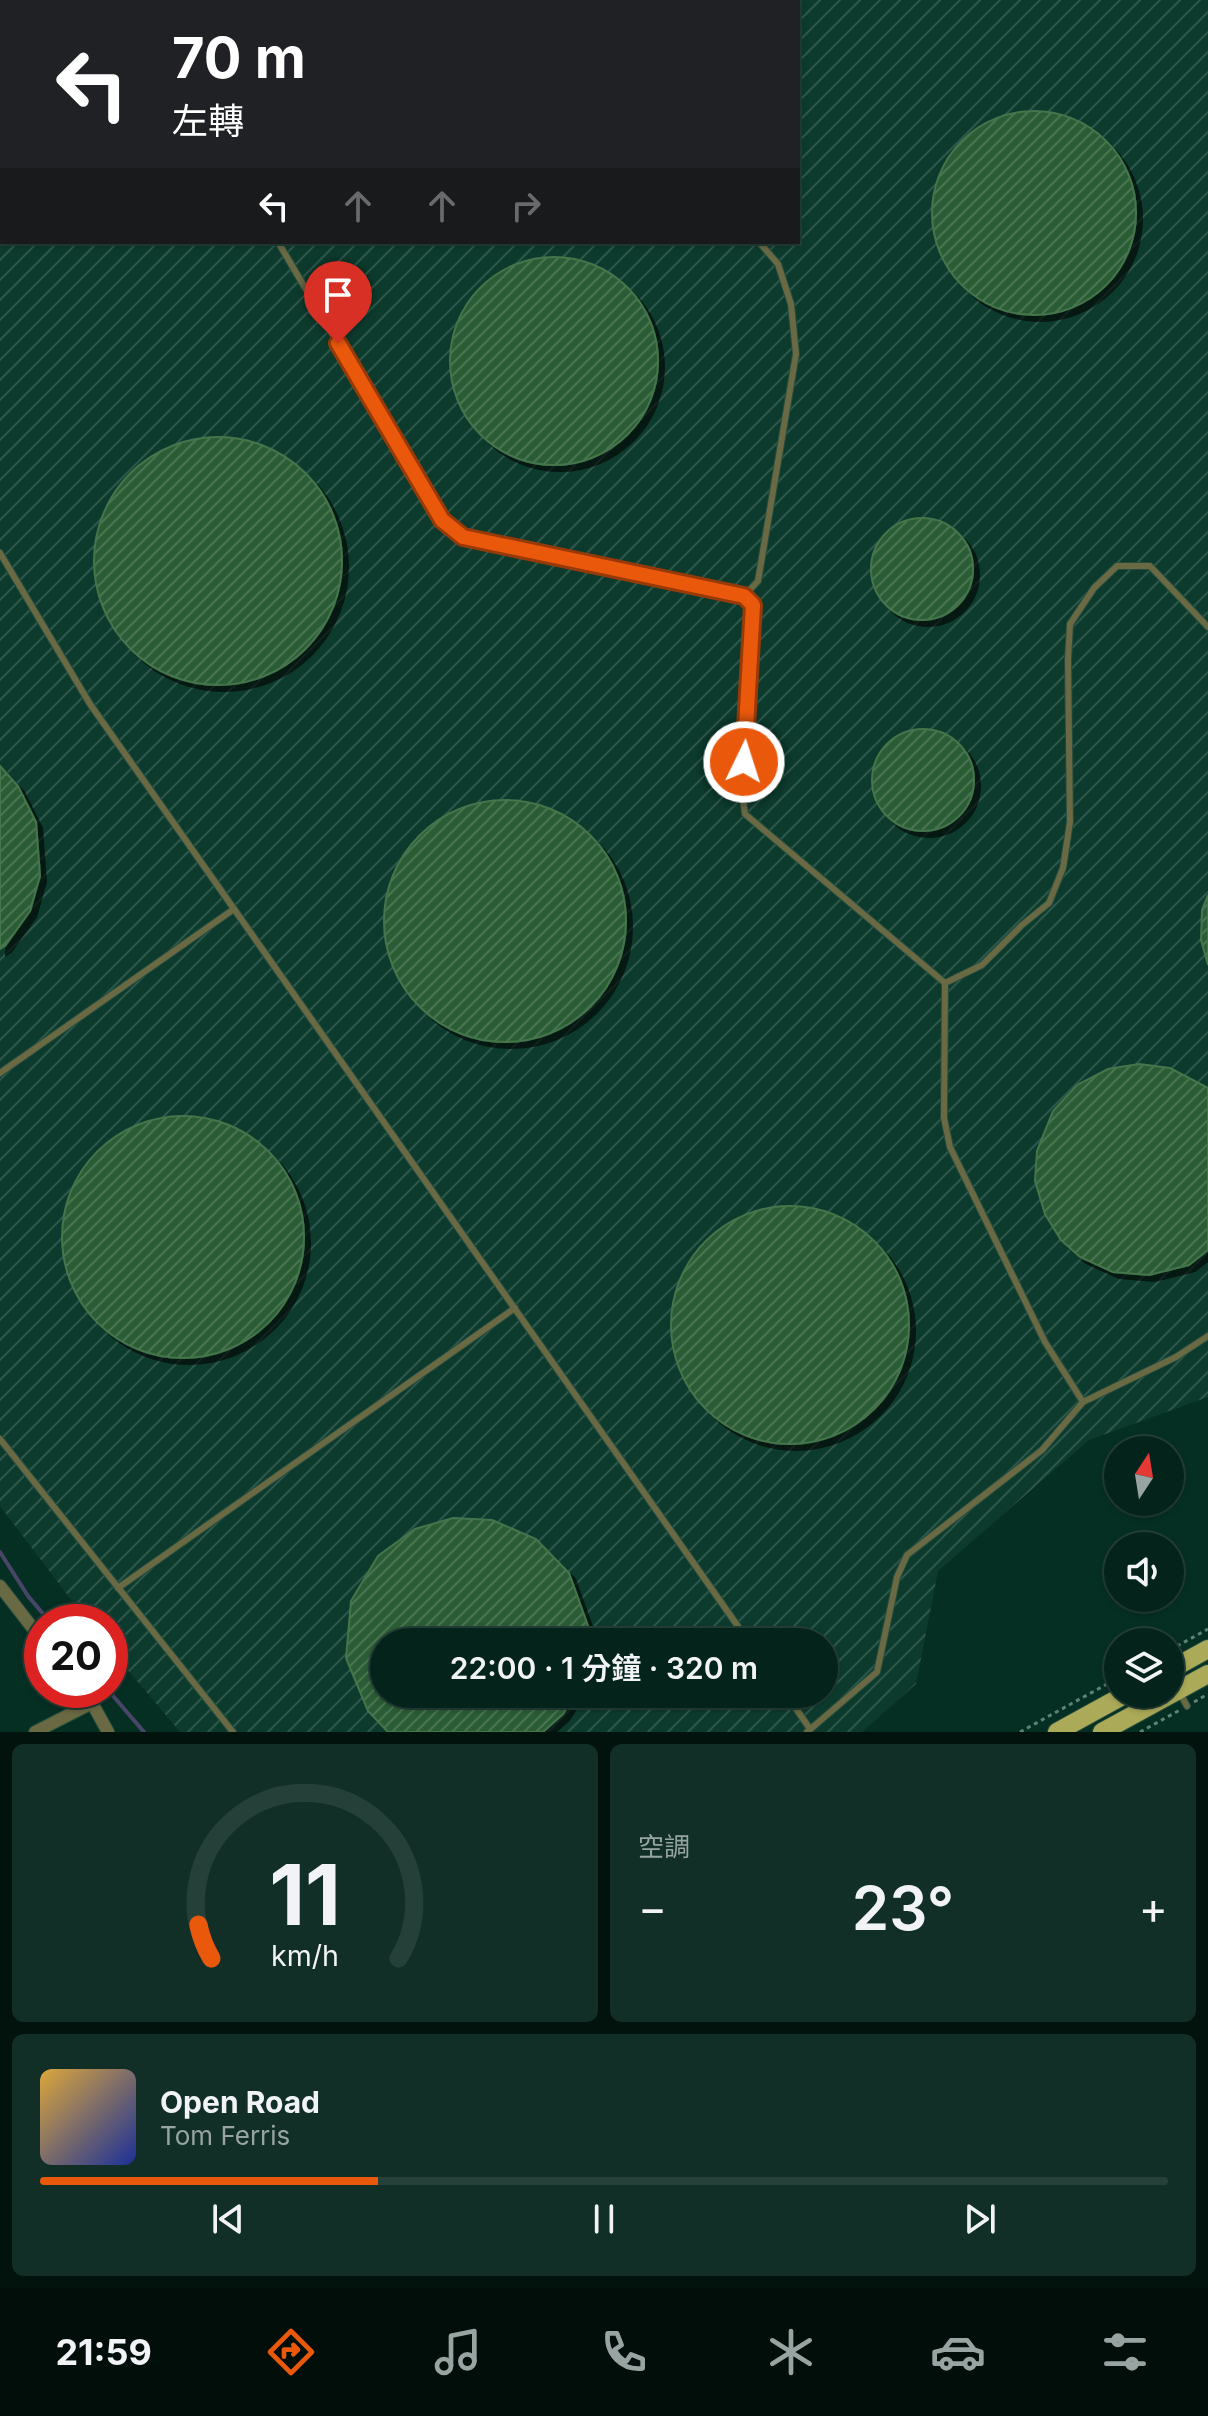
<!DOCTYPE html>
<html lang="zh-TW">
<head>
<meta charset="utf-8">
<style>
  :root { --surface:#04231a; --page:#122f27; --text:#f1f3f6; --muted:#97a4a2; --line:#254039; --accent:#ea580c }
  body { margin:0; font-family:Inter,"Noto Sans TC",sans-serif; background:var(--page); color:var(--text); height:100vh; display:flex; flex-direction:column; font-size:30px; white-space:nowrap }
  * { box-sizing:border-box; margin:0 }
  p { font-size:26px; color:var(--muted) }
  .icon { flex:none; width:44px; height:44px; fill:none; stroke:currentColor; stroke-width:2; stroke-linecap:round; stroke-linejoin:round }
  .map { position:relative; height:1732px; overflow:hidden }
  .panel { display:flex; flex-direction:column; gap:12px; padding:12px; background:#02130e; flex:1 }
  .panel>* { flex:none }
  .banner { position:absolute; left:0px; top:0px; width:800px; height:244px; box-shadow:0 2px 6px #0004,0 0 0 2px var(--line); background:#202124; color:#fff; overflow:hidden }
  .needle { width:52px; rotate:12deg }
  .buttons { position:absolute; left:1104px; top:1436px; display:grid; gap:16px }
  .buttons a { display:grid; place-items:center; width:80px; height:80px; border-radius:50%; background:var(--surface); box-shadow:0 2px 6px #0004,0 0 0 2px var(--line); font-size:40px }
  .speed { position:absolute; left:24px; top:1604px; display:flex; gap:16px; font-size:40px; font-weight:700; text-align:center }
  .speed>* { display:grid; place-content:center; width:104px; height:104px; border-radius:50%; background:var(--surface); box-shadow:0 2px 6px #0004,0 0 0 2px var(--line); line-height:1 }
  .speed .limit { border:12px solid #d22; background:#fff; color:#111 }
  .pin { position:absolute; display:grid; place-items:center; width:68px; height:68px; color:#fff; margin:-82px -34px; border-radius:50% 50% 50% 0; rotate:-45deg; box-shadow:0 0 8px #0007 }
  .pin .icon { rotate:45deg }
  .me { position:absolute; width:88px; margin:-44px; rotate:4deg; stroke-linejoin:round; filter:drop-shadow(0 0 6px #0008) }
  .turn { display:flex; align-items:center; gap:28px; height:168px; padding:0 40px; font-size:36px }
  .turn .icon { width:104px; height:104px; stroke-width:2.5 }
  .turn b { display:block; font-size:56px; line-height:68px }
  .lanes { display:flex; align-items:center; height:76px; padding:0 40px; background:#0003; justify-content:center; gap:40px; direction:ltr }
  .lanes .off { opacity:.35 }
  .big { font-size:60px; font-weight:600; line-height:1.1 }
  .panel .widget { flex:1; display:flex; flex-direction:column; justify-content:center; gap:12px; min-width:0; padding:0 28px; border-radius:12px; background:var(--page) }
  .panel .dial { align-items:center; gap:0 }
  .dial svg { height:208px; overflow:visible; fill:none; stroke:var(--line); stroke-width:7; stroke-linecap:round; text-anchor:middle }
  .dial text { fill:var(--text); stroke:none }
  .song { display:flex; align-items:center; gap:24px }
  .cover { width:96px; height:96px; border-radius:12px; background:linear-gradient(135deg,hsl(40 70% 55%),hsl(230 70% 35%)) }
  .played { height:8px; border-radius:4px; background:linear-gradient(90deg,var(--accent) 30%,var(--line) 30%) }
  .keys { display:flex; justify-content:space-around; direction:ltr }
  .heat { display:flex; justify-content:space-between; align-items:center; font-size:44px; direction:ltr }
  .panel .tiles { flex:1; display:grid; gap:12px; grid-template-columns:1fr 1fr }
  .widget:last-child { grid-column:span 2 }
  .trip { position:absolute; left:370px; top:1628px; width:468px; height:80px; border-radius:40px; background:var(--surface); box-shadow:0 2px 6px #0004,0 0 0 2px var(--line); font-weight:600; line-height:80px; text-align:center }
  .menu { display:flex; height:128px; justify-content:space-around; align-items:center; background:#020e0a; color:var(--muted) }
  .menu .icon { width:56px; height:56px }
  .menu .current { color:var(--accent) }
  .menu b { font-size:36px; color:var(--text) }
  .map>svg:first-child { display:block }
  .industrial { fill:url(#industrial-furrows); fill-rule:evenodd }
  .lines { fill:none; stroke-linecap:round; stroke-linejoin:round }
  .stream { stroke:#484668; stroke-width:4 }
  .building { fill:url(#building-hatch); stroke:#44754c; stroke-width:2; filter:url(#shadow) }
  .service-casing { stroke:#244c3f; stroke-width:8 }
  .minor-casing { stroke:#244c3f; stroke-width:14 }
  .primary-casing { stroke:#244c3f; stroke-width:20 }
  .path { stroke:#5c8376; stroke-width:3; stroke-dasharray:4 4; stroke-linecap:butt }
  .service { stroke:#696943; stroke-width:6 }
  .minor { stroke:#696943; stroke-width:12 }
  .primary { stroke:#abaa58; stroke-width:18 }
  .route-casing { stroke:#983908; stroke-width:20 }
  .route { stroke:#ea580c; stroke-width:14 }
</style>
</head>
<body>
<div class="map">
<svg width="1208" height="1732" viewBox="0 0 1208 1732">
  <defs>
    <pattern id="industrial-furrows" width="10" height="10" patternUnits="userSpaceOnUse" patternTransform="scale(2)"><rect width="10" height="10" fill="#0c3b2d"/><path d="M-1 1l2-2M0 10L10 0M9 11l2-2" fill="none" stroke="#2e574b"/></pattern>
    <pattern id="building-hatch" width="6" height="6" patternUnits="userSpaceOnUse" patternTransform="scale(2)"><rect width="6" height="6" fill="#2c5d35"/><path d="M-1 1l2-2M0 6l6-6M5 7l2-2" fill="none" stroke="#497451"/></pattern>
    <filter id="shadow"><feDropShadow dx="6" dy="6" stdDeviation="0" flood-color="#0009"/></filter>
  </defs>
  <rect width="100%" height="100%" fill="#062f23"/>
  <path class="industrial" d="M0 0H1208V1397L1089 1440 938 1571 916 1684 862 1732H180L110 1649V1622H88L0 1506ZM2 2H798V242H2ZM384 1642H824V1694H384Z"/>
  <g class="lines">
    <path class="stream" d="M0 1552 28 1596 50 1622
      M108 1690 144 1732"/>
  </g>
  <path class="building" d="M318 0H474L476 2H316Z
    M932 213a102 102 0 1 1 204 0a102 102 0 1 1-204 0Z
    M450 361a104 104 0 1 1 208 0a104 104 0 1 1-208 0Z
    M94 561a124 124 0 1 1 248 0a124 124 0 1 1-248 0Z
    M871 569a51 51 0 1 1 102 0a51 51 0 1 1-102 0Z
    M872 780a51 51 0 1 1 102 0a51 51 0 1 1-102 0Z
    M0 766 18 786 36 822 40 876 30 911 5 946 0 949Z
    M384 921a121 121 0 1 1 242 0a121 121 0 1 1-242 0Z
    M1208 895V965L1201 940 1202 910Z
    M1139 1064 1170 1068 1208 1088V1250L1189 1265 1149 1275 1113 1272 1080 1257 1061 1240 1045 1214 1035 1181 1037 1151 1053 1111 1077 1085 1108 1069Z
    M62 1237a121 121 0 1 1 242 0a121 121 0 1 1-242 0Z
    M671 1325a119 119 0 1 1 238 0a119 119 0 1 1-238 0Z
    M453 1518 492 1520 536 1539 569 1573 588 1626 589 1642H384V1694H576L563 1714 543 1732H388L368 1711 346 1658 351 1601 378 1556 415 1529Z"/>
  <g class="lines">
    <g class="service-casing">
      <path id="service" d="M135 0 136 2
        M603 0V2
        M278 242 442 520 463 537 744 596 753 605 742 793 745 814 945 983 944 1118 950 1147 1045 1342 1083 1402
        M0 553 90 704 749 1642
        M744 596 758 581 796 354 791 304 778 264 759 242
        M945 983 982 965 1022 925 1049 903 1063 868 1070 822 1068 660 1070 624 1094 588 1117 566H1150L1208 627
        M0 1073 234 909
        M0 1439 233 1732
        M118 1588 515 1308
        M1170 1675 1187 1706
        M786 1694 810 1729
        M807 1732 877 1672 897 1577 907 1555 1042 1450 1083 1402 1176 1357 1208 1336"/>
    </g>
    <g class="minor-casing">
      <path id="minor" d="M0 1586 42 1640
        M81 1690 92 1703 108 1732
        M35 1732 92 1703"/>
    </g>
    <g class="primary-casing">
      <path id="primary" d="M1170 1670 1208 1649
        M1057 1732 1126 1694
        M1102 1732 1208 1674"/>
    </g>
    <path class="path" d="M1170 1650 1208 1629
      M1194 1702 1208 1694
      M1020 1732 1118 1678
      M1140 1732 1180 1710"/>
    <use href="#service" class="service"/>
    <use href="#minor" class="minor"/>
    <use href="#primary" class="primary"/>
  </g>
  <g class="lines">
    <g class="route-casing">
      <path id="route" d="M338 343 442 520 463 537 744 596 753 605 744 762"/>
    </g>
    <use href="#route" class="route"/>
  </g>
</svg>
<div class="buttons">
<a><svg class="needle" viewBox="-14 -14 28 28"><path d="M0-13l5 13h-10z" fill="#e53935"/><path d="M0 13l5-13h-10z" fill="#97a4a2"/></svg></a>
<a><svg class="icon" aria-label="sound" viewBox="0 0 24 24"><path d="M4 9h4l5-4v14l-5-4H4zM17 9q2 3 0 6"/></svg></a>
<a><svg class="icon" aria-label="layers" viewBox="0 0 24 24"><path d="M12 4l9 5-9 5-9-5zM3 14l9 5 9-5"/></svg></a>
</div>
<div class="speed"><div class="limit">20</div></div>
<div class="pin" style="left:338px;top:343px;background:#d93025"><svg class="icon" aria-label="arrive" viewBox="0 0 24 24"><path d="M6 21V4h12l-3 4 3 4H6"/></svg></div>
<svg class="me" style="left:744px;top:762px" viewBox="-20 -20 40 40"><circle r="17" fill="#ea580c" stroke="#fff" stroke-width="3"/><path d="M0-11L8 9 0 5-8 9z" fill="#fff"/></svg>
<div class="trip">22:00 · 1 分鐘 · 320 m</div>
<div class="banner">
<div class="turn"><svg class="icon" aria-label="left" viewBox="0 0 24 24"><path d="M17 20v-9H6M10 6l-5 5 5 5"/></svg><div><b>70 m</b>左轉</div></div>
<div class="lanes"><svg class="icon" aria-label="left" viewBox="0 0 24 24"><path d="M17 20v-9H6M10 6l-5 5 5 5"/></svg><svg class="icon off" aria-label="ahead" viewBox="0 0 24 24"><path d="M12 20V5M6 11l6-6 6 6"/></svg><svg class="icon off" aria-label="ahead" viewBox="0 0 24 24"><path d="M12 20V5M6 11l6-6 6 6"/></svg><svg class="icon off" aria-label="right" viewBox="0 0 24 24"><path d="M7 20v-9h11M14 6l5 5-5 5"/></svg></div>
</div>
</div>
<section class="panel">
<div class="tiles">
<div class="widget dial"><svg viewBox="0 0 100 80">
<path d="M14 69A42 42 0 1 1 86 69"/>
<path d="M14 69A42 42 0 0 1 9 56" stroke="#ea580c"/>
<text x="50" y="56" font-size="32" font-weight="700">11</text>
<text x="50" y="72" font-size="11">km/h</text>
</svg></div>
<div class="widget"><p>空調</p>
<div class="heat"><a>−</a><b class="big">23°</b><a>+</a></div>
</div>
<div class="widget">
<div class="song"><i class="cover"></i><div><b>Open Road</b><p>Tom Ferris</p></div></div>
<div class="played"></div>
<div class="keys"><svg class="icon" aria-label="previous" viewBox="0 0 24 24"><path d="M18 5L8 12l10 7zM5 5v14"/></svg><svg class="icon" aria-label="pause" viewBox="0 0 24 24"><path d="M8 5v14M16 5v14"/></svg><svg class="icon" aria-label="next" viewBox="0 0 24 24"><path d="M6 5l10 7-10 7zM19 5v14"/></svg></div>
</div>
</div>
</section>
<nav class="menu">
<b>21:59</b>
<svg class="icon current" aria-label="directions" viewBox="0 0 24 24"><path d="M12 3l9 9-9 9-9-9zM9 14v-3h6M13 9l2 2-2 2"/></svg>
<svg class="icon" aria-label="music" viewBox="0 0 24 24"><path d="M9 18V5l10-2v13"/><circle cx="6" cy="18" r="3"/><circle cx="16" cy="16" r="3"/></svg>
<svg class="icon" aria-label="phone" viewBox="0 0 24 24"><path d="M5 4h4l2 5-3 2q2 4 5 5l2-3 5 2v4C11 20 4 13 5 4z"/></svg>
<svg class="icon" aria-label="climate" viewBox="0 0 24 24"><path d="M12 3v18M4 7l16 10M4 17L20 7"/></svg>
<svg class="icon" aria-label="car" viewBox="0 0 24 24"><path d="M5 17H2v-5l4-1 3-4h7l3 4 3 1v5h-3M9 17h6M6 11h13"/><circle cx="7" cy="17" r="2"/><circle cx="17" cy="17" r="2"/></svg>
<svg class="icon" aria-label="filters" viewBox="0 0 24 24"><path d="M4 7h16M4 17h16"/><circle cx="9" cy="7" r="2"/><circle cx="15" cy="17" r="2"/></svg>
</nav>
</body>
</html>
